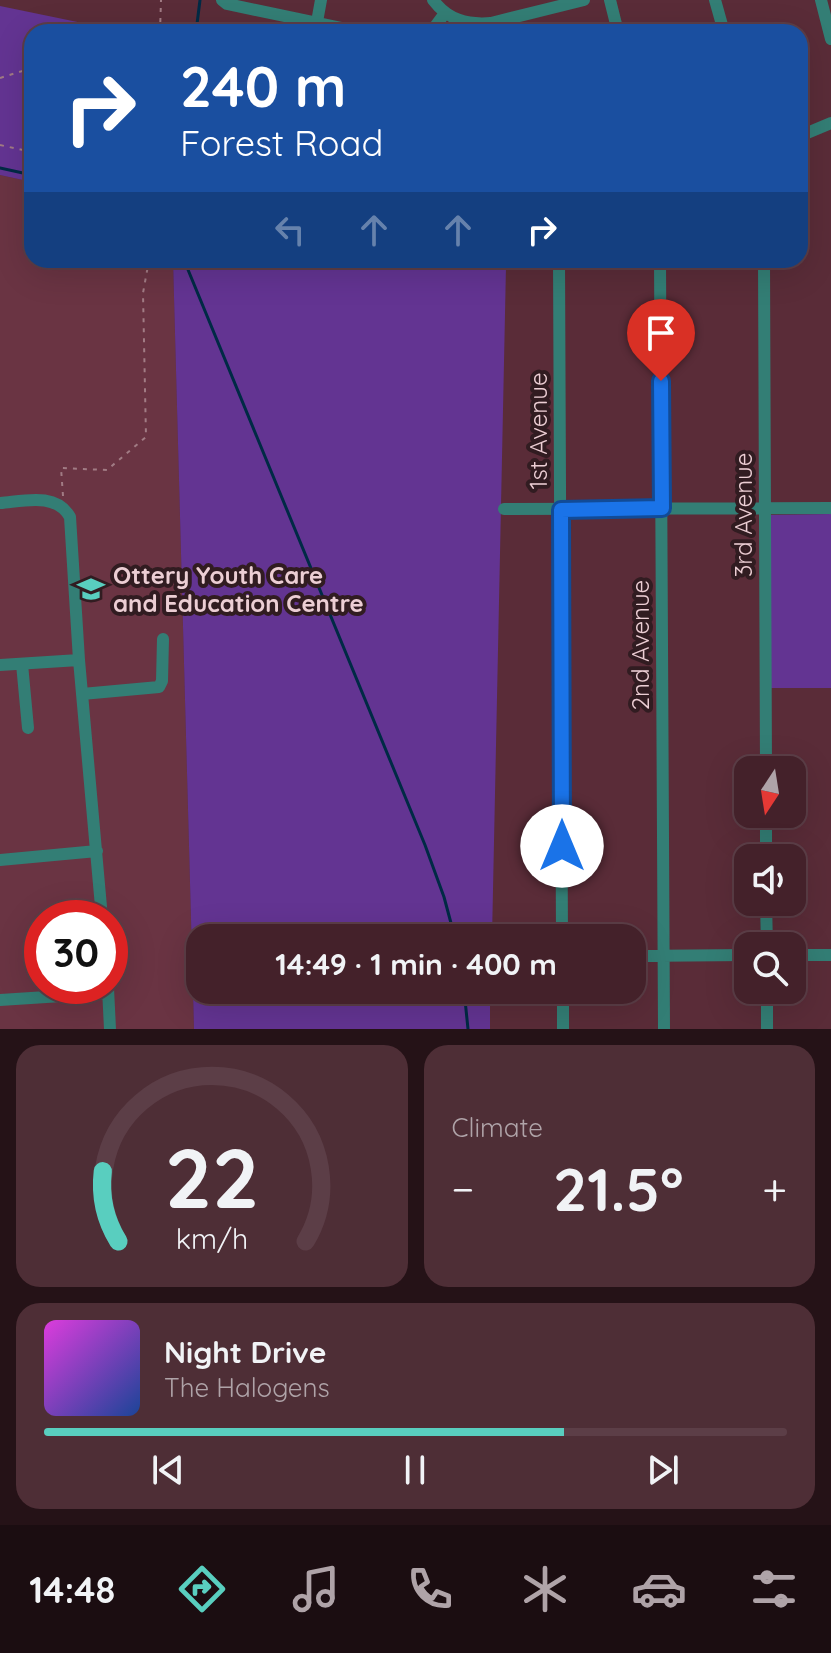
<!DOCTYPE html>
<html lang="en">
<head>
<meta charset="utf-8">
<style>
  :root { --surface:#44212a; --page:#4e2e36; --text:#f1f3f6; --muted:#afa3a8; --line:#5c3e47; --accent:#59cebf }
  body { margin:0; font-family:Quicksand,sans-serif; background:var(--page); color:var(--text); height:100vh; display:flex; flex-direction:column; font-size:30px; white-space:nowrap }
  * { box-sizing:border-box; margin:0 }
  p { font-size:26px; color:var(--muted) }
  .icon { flex:none; width:44px; height:44px; fill:none; stroke:currentColor; stroke-width:2; stroke-linecap:round; stroke-linejoin:round }
  .map { position:relative; height:1029px; overflow:hidden }
  .sheet { display:flex; flex-direction:column; gap:16px; padding:16px; background:#251217; flex:1 }
  .sheet>* { flex:none }
  .guide { position:absolute; left:24px; top:24px; width:784px; height:244px; border-radius:24px; box-shadow:0 8px 32px #0002,0 0 0 2px var(--line); background:#1a4fa0; color:#fff; overflow:hidden }
  .needle { width:52px; rotate:192deg }
  .tools { position:absolute; left:734px; top:756px; display:grid; gap:16px }
  .tools a { display:grid; place-items:center; width:72px; height:72px; border-radius:16px; background:var(--surface); box-shadow:0 8px 32px #0002,0 0 0 2px var(--line); font-size:40px }
  .speed { position:absolute; left:24px; top:900px; display:flex; gap:16px; font-size:40px; font-weight:700; text-align:center }
  .speed>* { display:grid; place-content:center; width:104px; height:104px; border-radius:50%; background:var(--surface); box-shadow:0 8px 32px #0002,0 0 0 2px var(--line); line-height:1 }
  .speed .limit { border:12px solid #d22; background:#fff; color:#111 }
  .pin { position:absolute; display:grid; place-items:center; width:68px; height:68px; color:#fff; margin:-82px -34px; border-radius:50% 50% 50% 0; rotate:-45deg; box-shadow:0 0 8px #0007 }
  .pin .icon { rotate:45deg }
  .me { position:absolute; width:88px; margin:-44px; rotate:0deg; stroke-linejoin:round; filter:drop-shadow(0 0 6px #0008) }
  .turn { display:flex; align-items:center; gap:28px; height:168px; padding:0 24px; font-size:36px }
  .turn .icon { width:104px; height:104px; stroke-width:2.5 }
  .turn b { display:block; font-size:56px; line-height:68px }
  .lanes { display:flex; align-items:center; height:76px; padding:0 24px; background:#0003; justify-content:center; gap:40px; direction:ltr }
  .lanes .off { opacity:.35 }
  .big { font-size:60px; font-weight:800; line-height:1.1 }
  .sheet .tile { flex:1; display:flex; flex-direction:column; justify-content:center; gap:12px; min-width:0; padding:0 28px; border-radius:24px; background:var(--page) }
  .sheet .dial { align-items:center; gap:0 }
  .dial svg { height:208px; overflow:visible; fill:none; stroke:var(--line); stroke-width:7; stroke-linecap:round; text-anchor:middle }
  .dial text { fill:var(--text); stroke:none }
  .song { display:flex; align-items:center; gap:24px }
  .cover { width:96px; height:96px; border-radius:12px; background:linear-gradient(135deg,hsl(300 70% 55%),hsl(220 70% 35%)) }
  .played { height:8px; border-radius:4px; background:linear-gradient(90deg,var(--accent) 70%,var(--line) 70%) }
  .keys { display:flex; justify-content:space-around; direction:ltr }
  .heat { display:flex; justify-content:space-between; align-items:center; font-size:44px; direction:ltr }
  .sheet .tiles { flex:1; display:grid; gap:16px; grid-template-columns:1fr 1fr }
  .tile:last-child { grid-column:span 2 }
  .trip { position:absolute; left:186px; top:924px; width:460px; height:80px; border-radius:24px; background:var(--surface); box-shadow:0 8px 32px #0002,0 0 0 2px var(--line); font-weight:800; line-height:80px; text-align:center }
  .menu { display:flex; height:128px; justify-content:space-around; align-items:center; background:#1b0d11; color:var(--muted) }
  .menu .icon { width:56px; height:56px }
  .menu .active { color:var(--accent) }
  .menu b { font-size:36px; color:var(--text) }
  .map>svg:first-child { display:block }
  .built { fill:#6a3443; fill-rule:evenodd }
  .green { fill:#633492 }
  .lines { fill:none; stroke-linecap:round; stroke-linejoin:round }
  .stream { stroke:#002a45; stroke-width:3 }
  .path { stroke:#a17b84; stroke-width:2; stroke-dasharray:4 6; stroke-linecap:butt }
  .minor { stroke:#337e75; stroke-width:12 }
  .route-casing { stroke:#114b97; stroke-width:20 }
  .route { stroke:#1a73e8; stroke-width:14 }
  .labels { text-anchor:middle; dominant-baseline:central; stroke-width:8; stroke-linejoin:round; paint-order:stroke }
  .street-label { font-size:24px; fill:#ecced4; stroke:#311c21 }
  .poi-label { font-size:24px; font-weight:bold; fill:#ecced4; stroke:#311c21; text-anchor:start }
</style>
</head>
<body>
<div class="map">
<svg width="831" height="1029" viewBox="0 0 831 1029">
  <rect width="100%" height="100%" fill="#5a2c38"/>
  <path class="built" d="M0 175 32 182V260H173L194 1029H0ZM42 918H110V986H42Z"/>
  <path class="green" d="M0 6 126 32H32V182L0 175Z
    M173 260H519L506 266 492 938H200V990H490V1029H194Z
    M831 514V688H771L770 515Z"/>
  <g class="lines">
    <path class="stream" d="M196 32 200 0
      M0 168 32 175
      M184 260 425 845 444 897 455 938
      M464 990 468 1029"/>
    <path class="path" d="M153 32 159 26
      M160 32 161 0
      M0 78 32 68
      M0 145 32 152
      M63 496 61 468 107 470 146 437 143 293 149 260"/>
    <path class="minor" d="M222 0 227 4 361 32
      M433 0C448 20 467 25 491 23L584 0
      M610 0 618 32
      M715 0 724 32
      M821 0 831 39
      M317 22 321 0
      M431 32 445 13
      M800 136 831 123
      M559 260 562 938
      M660 260 664 1029
      M764 260 766 770
      M0 503C24 501 56 492 70 517L79 660 102 918
      M504 509 831 508
      M22 664 28 728
      M0 665 79 660
      M82 694 159 687 162 681 163 639
      M766 814V858
      M0 860 97 851
      M766 902 767 946
      M792 955H831
      M632 956 748 955
      M108 988 110 1029
      M563 990V1029
      M767 990V1029
      M0 1000 108 993"/>
  </g>
  <g class="lines">
    <g class="route-casing">
      <path id="route" d="M562 846 561 510 662 508 661 381"/>
    </g>
    <use href="#route" class="route"/>
  </g>
  <defs>
    <g id="school-bare" transform="scale(2.16)"><path d="M0-5L7-2L0 1L-7-2ZM-4 1L0 2.5L4 1V4Q0 6-4 4Z" fill="#59cebf" stroke="#311c21" stroke-width="2.5" paint-order="stroke"/></g>
  </defs>
  <g fill-rule="evenodd">
    <use href="#school-bare" x="91" y="589"/>
  </g>
  <g class="labels">
    <g class="street-label">
      <text transform="translate(538 431) rotate(-90)">1st Avenue</text>
      <text transform="translate(743 515) rotate(-90)">3rd Avenue</text>
      <text transform="translate(640 645) rotate(-90)">2nd Avenue</text>
    </g>
    <g class="poi-label">
      <text x="113" y="575">Ottery Youth Care<tspan x="113" dy="28">and Education Centre</tspan></text>
    </g>
  </g>
</svg>
<div class="tools">
<a><svg class="needle" viewBox="-14 -14 28 28"><path d="M0-13l5 13h-10z" fill="#e53935"/><path d="M0 13l5-13h-10z" fill="#afa3a8"/></svg></a>
<a><svg class="icon" aria-label="sound" viewBox="0 0 24 24"><path d="M4 9h4l5-4v14l-5-4H4zM17 9q2 3 0 6"/></svg></a>
<a><svg class="icon" aria-label="search" viewBox="0 0 24 24"><circle cx="10" cy="10" r="6"/><path d="M15 15l6 6"/></svg></a>
</div>
<div class="speed"><div class="limit">30</div></div>
<div class="pin" style="left:661px;top:381px;background:#d93025"><svg class="icon" aria-label="arrive" viewBox="0 0 24 24"><path d="M6 21V4h12l-3 4 3 4H6"/></svg></div>
<svg class="me" style="left:562px;top:846px" viewBox="-20 -20 40 40"><circle r="19" fill="#fff"/><path d="M0-13L10 11 0 6-10 11z" fill="#1a73e8"/></svg>
<div class="trip">14:49 · 1 min · 400 m</div>
<div class="guide">
<div class="turn"><svg class="icon" aria-label="right" viewBox="0 0 24 24"><path d="M7 20v-9h11M14 6l5 5-5 5"/></svg><div><b>240 m</b>Forest Road</div></div>
<div class="lanes"><svg class="icon off" aria-label="left" viewBox="0 0 24 24"><path d="M17 20v-9H6M10 6l-5 5 5 5"/></svg><svg class="icon off" aria-label="ahead" viewBox="0 0 24 24"><path d="M12 20V5M6 11l6-6 6 6"/></svg><svg class="icon off" aria-label="ahead" viewBox="0 0 24 24"><path d="M12 20V5M6 11l6-6 6 6"/></svg><svg class="icon" aria-label="right" viewBox="0 0 24 24"><path d="M7 20v-9h11M14 6l5 5-5 5"/></svg></div>
</div>
</div>
<section class="sheet">
<div class="tiles">
<div class="tile dial"><svg viewBox="0 0 100 80">
<path d="M14 69A42 42 0 1 1 86 69"/>
<path d="M14 69A42 42 0 0 1 8 42" stroke="#59cebf"/>
<text x="50" y="56" font-size="32" font-weight="700">22</text>
<text x="50" y="72" font-size="11">km/h</text>
</svg></div>
<div class="tile"><p>Climate</p>
<div class="heat"><a>−</a><b class="big">21.5°</b><a>+</a></div>
</div>
<div class="tile">
<div class="song"><i class="cover"></i><div><b>Night Drive</b><p>The Halogens</p></div></div>
<div class="played"></div>
<div class="keys"><svg class="icon" aria-label="previous" viewBox="0 0 24 24"><path d="M18 5L8 12l10 7zM5 5v14"/></svg><svg class="icon" aria-label="pause" viewBox="0 0 24 24"><path d="M8 5v14M16 5v14"/></svg><svg class="icon" aria-label="next" viewBox="0 0 24 24"><path d="M6 5l10 7-10 7zM19 5v14"/></svg></div>
</div>
</div>
</section>
<nav class="menu">
<b>14:48</b>
<svg class="icon active" aria-label="directions" viewBox="0 0 24 24"><path d="M12 3l9 9-9 9-9-9zM9 14v-3h6M13 9l2 2-2 2"/></svg>
<svg class="icon" aria-label="music" viewBox="0 0 24 24"><path d="M9 18V5l10-2v13"/><circle cx="6" cy="18" r="3"/><circle cx="16" cy="16" r="3"/></svg>
<svg class="icon" aria-label="phone" viewBox="0 0 24 24"><path d="M5 4h4l2 5-3 2q2 4 5 5l2-3 5 2v4C11 20 4 13 5 4z"/></svg>
<svg class="icon" aria-label="climate" viewBox="0 0 24 24"><path d="M12 3v18M4 7l16 10M4 17L20 7"/></svg>
<svg class="icon" aria-label="car" viewBox="0 0 24 24"><path d="M5 17H2v-5l4-1 3-4h7l3 4 3 1v5h-3M9 17h6M6 11h13"/><circle cx="7" cy="17" r="2"/><circle cx="17" cy="17" r="2"/></svg>
<svg class="icon" aria-label="filters" viewBox="0 0 24 24"><path d="M4 7h16M4 17h16"/><circle cx="9" cy="7" r="2"/><circle cx="15" cy="17" r="2"/></svg>
</nav>
</body>
</html>
